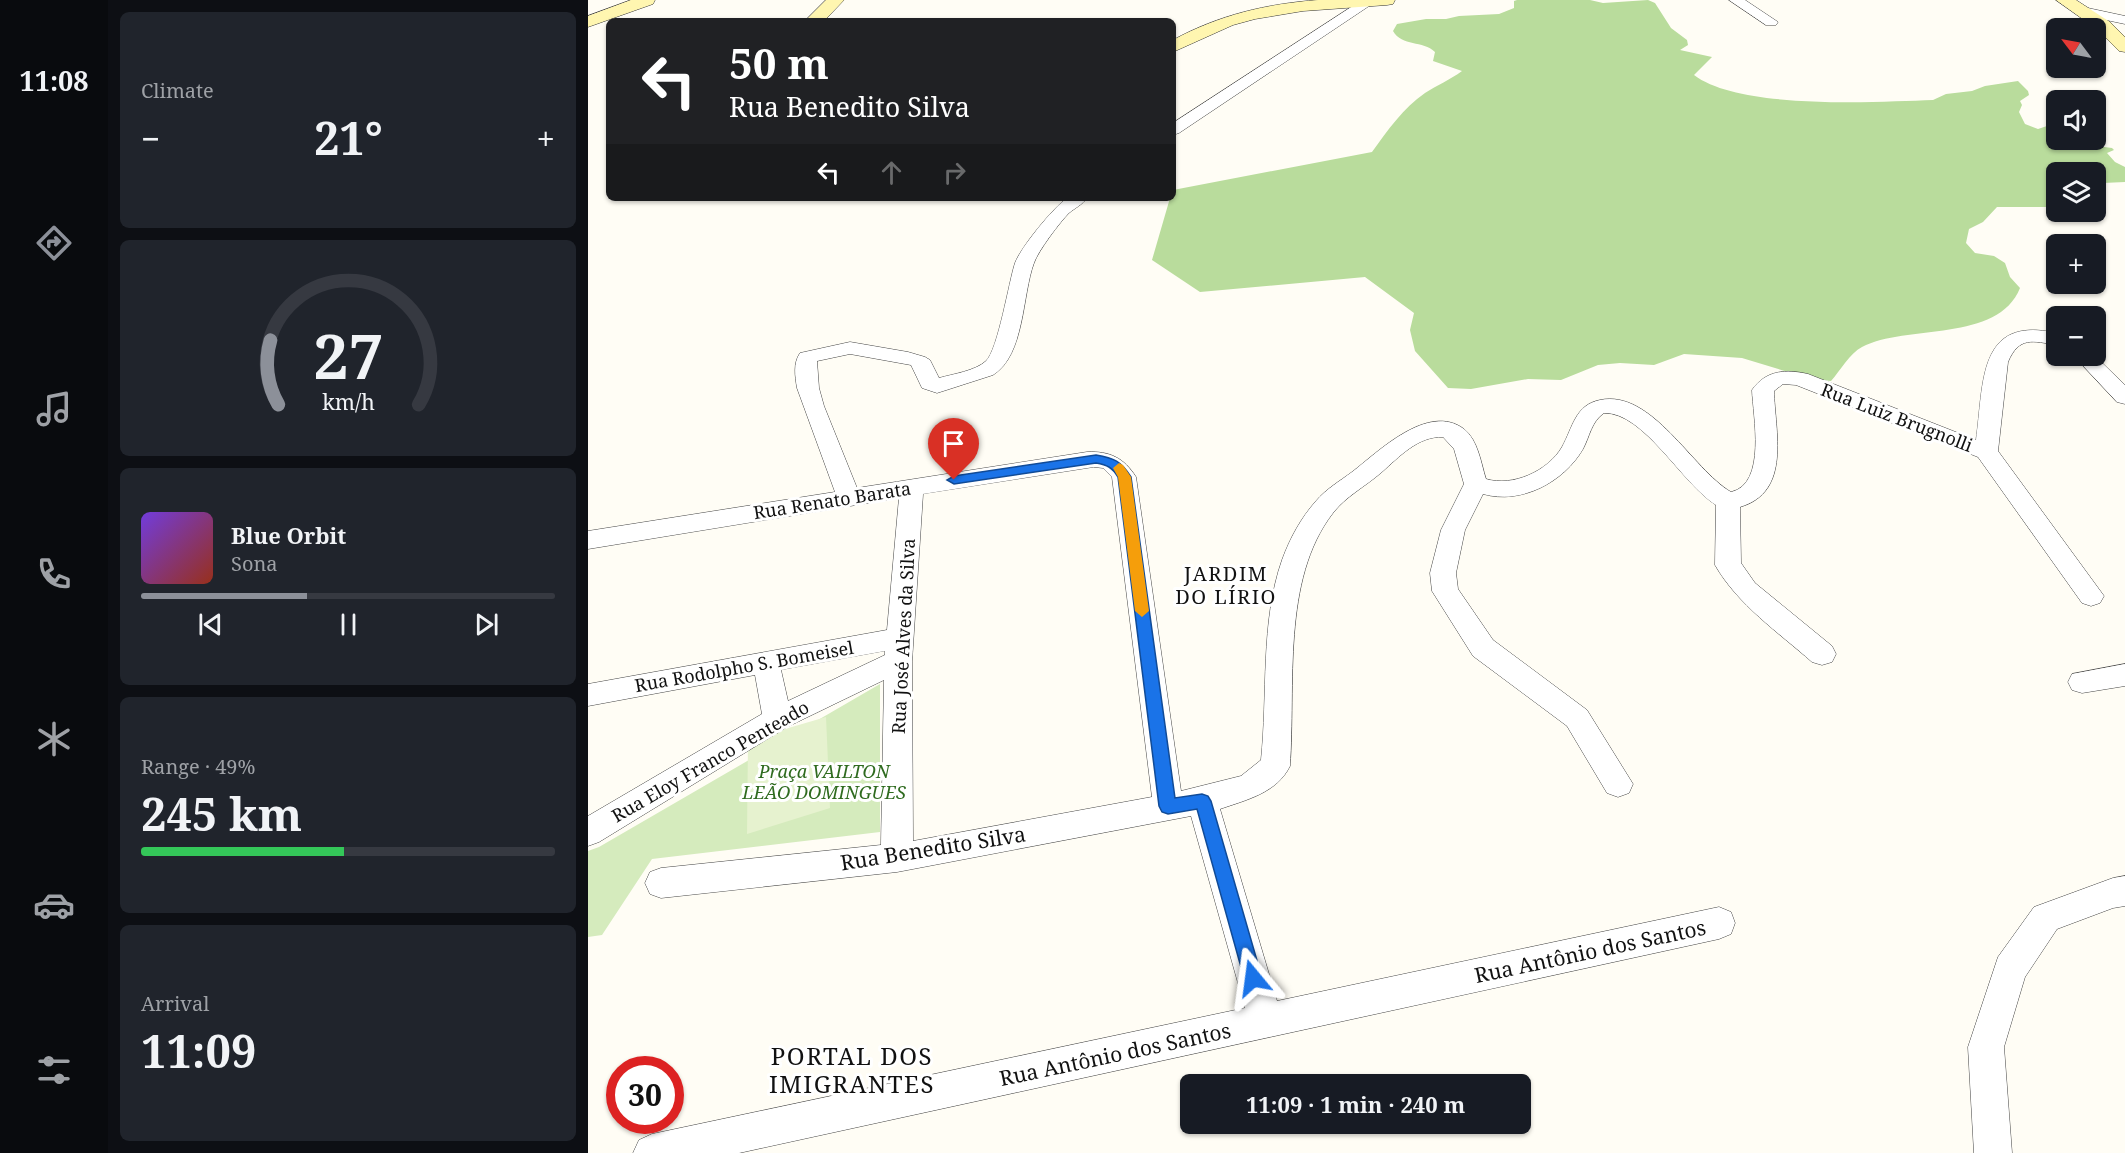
<!DOCTYPE html>
<html lang="en">
<head>
<meta charset="utf-8">
<style>
  :root { --surface:#171b24; --page:#20242c; --text:#f1f3f6; --muted:#9ea1a6; --line:#363941; --accent:#8c9099 }
  body { margin:0; font-family:"Noto Serif",serif; background:var(--page); color:var(--text); height:100vh; display:flex; flex-direction:column; font-size:22px; white-space:nowrap }
  * { box-sizing:border-box; margin:0 }
  p { font-size:20px; color:var(--muted) }
  .icon { flex:none; width:33px; height:33px; fill:none; stroke:currentColor; stroke-width:2; stroke-linecap:round; stroke-linejoin:round }
  .map { position:relative; flex:1; overflow:hidden }
  .details { display:flex; flex-direction:column; gap:12px; padding:12px; background:#0d0f14; width:480px }
  .details>* { flex:none }
  .hud { position:absolute; left:18px; top:18px; width:570px; height:183px; border-radius:9px; box-shadow:0 2px 4px #0004; background:#202124; color:#fff; overflow:hidden }
  .needle { width:39px; rotate:302deg }
  .fabs { position:absolute; left:1458px; top:18px; display:grid; gap:12px }
  .fabs a { display:grid; place-items:center; width:60px; height:60px; border-radius:9px; background:var(--surface); box-shadow:0 2px 4px #0004; font-size:30px }
  .speed { position:absolute; left:18px; top:1056px; display:flex; gap:12px; font-size:30px; font-weight:700; text-align:center }
  .speed>* { display:grid; place-content:center; width:78px; height:78px; border-radius:50%; background:var(--surface); box-shadow:0 2px 4px #0004; line-height:1 }
  .speed .limit { border:9px solid #d22; background:#fff; color:#111 }
  .pin { position:absolute; display:grid; place-items:center; width:51px; height:51px; color:#fff; margin:-62px -26px; border-radius:50% 50% 50% 0; rotate:-45deg; box-shadow:0 0 6px #0007 }
  .pin .icon { rotate:45deg }
  .me { position:absolute; width:66px; margin:-33px; rotate:344deg; stroke-linejoin:round; filter:drop-shadow(0 0 4px #0008) }
  .turn { display:flex; align-items:center; gap:21px; height:126px; padding:0 24px; font-size:27px }
  .turn .icon { width:78px; height:78px; stroke-width:2.5 }
  .turn b { display:block; font-size:42px; line-height:51px }
  .lanes { display:flex; align-items:center; height:57px; padding:0 24px; background:#0003; justify-content:center; gap:30px; direction:ltr }
  .lanes .off { opacity:.35 }
  .big { font-size:45px; font-weight:700; line-height:1.1 }
  .details .widget { flex:1; display:flex; flex-direction:column; justify-content:center; gap:9px; min-width:0; padding:0 21px; border-radius:9px; background:var(--page) }
  .details .dial { align-items:center; gap:0 }
  .dial svg { height:156px; overflow:visible; fill:none; stroke:var(--line); stroke-width:7; stroke-linecap:round; text-anchor:middle }
  .dial text { fill:var(--text); stroke:none }
  .song { display:flex; align-items:center; gap:18px }
  .cover { width:72px; height:72px; border-radius:9px; background:linear-gradient(135deg,hsl(260 70% 55%),hsl(10 70% 35%)) }
  .played { height:6px; border-radius:3px; background:linear-gradient(90deg,var(--accent) 40%,var(--line) 40%) }
  .keys { display:flex; justify-content:space-around; direction:ltr }
  .heat { display:flex; justify-content:space-between; align-items:center; font-size:33px; direction:ltr }
  .charge { height:9px; border-radius:4px; background:linear-gradient(90deg,#34c759 49%,var(--line) 0) }
  .trip { position:absolute; left:592px; top:1074px; width:351px; height:60px; border-radius:9px; background:var(--surface); box-shadow:0 2px 4px #0004; font-weight:700; line-height:60px; text-align:center }
  main { display:flex; flex:1; min-height:0 }
  .menu { display:flex; flex-direction:column; width:108px; justify-content:space-around; align-items:center; background:#090b0e; color:var(--muted) }
  .menu .icon { width:42px; height:42px }
  .menu .current { color:var(--accent) }
  .menu b { font-size:27px; color:var(--text) }
  .map>svg:first-child { display:block }
  .green { fill:#d5ebbd }
  .forest { fill:#b9dc9c }
  .pitch { fill:#e6f2cf }
  .lines { fill:none; stroke-linecap:round; stroke-linejoin:round }
  .street-casing { stroke:#444; stroke-width:1 }
  .secondary-casing { stroke:#333; stroke-width:1 }
  .street { fill:#fff; fill-rule:evenodd }
  .secondary { fill:#fff6b0; fill-rule:evenodd }
  .route { fill:#1a73e8; stroke:#114b97; stroke-width:1.5 }
  .slow { fill:#f59e0b }
  .labels { text-anchor:middle; dominant-baseline:central; stroke-width:6; stroke-linejoin:round; paint-order:stroke }
  .street-label { font-size:18px; fill:#111; stroke:#fff }
  .park-label { font-size:18px; font-style:italic; fill:#2f6b1f; stroke:#fff }
  .neighbourhood-label { font-size:20px; letter-spacing:1.5px; fill:#111; stroke:#fff }
  .near-street-label { font-size:21px; fill:#111; stroke:#fff }
  .near-neighbourhood-label { font-size:24px; letter-spacing:1.5px; fill:#111; stroke:#fff }
</style>
</head>
<body>
<main>
<nav class="menu">
<b>11:08</b>
<svg class="icon current" aria-label="directions" viewBox="0 0 24 24"><path d="M12 3l9 9-9 9-9-9zM9 14v-3h6M13 9l2 2-2 2"/></svg>
<svg class="icon" aria-label="music" viewBox="0 0 24 24"><path d="M9 18V5l10-2v13"/><circle cx="6" cy="18" r="3"/><circle cx="16" cy="16" r="3"/></svg>
<svg class="icon" aria-label="phone" viewBox="0 0 24 24"><path d="M5 4h4l2 5-3 2q2 4 5 5l2-3 5 2v4C11 20 4 13 5 4z"/></svg>
<svg class="icon" aria-label="climate" viewBox="0 0 24 24"><path d="M12 3v18M4 7l16 10M4 17L20 7"/></svg>
<svg class="icon" aria-label="car" viewBox="0 0 24 24"><path d="M5 17H2v-5l4-1 3-4h7l3 4 3 1v5h-3M9 17h6M6 11h13"/><circle cx="7" cy="17" r="2"/><circle cx="17" cy="17" r="2"/></svg>
<svg class="icon" aria-label="filters" viewBox="0 0 24 24"><path d="M4 7h16M4 17h16"/><circle cx="9" cy="7" r="2"/><circle cx="15" cy="17" r="2"/></svg>
</nav>
<section class="details">
<div class="widget"><p>Climate</p>
<div class="heat"><a>−</a><b class="big">21°</b><a>+</a></div>
</div>
<div class="widget dial"><svg viewBox="0 0 100 80">
<path d="M14 69A42 42 0 1 1 86 69"/>
<path d="M14 69A42 42 0 0 1 10 36" stroke="#8c9099"/>
<text x="50" y="56" font-size="32" font-weight="700">27</text>
<text x="50" y="72" font-size="11">km/h</text>
</svg></div>
<div class="widget">
<div class="song"><i class="cover"></i><div><b>Blue Orbit</b><p>Sona</p></div></div>
<div class="played"></div>
<div class="keys"><svg class="icon" aria-label="previous" viewBox="0 0 24 24"><path d="M18 5L8 12l10 7zM5 5v14"/></svg><svg class="icon" aria-label="pause" viewBox="0 0 24 24"><path d="M8 5v14M16 5v14"/></svg><svg class="icon" aria-label="next" viewBox="0 0 24 24"><path d="M6 5l10 7-10 7zM19 5v14"/></svg></div>
</div>
<div class="widget"><p>Range · 49%</p><b class="big">245 km</b><div class="charge"></div></div>
<div class="widget"><p>Arrival</p><b class="big">11:09</b></div>
</section>
<div class="map">
<svg width="1537" height="1153" viewBox="0 0 1537 1153">
  <rect width="100%" height="100%" fill="#fffdf5"/>
  <path class="green" d="M292 684V832L64 859 14 935 0 937V851L11 847Z"/>
  <path class="forest" d="M929 0H1002L1015 3 1060 0 1067 3 1083 28 1099 40 1100 45 1092 50 1124 57 1106 75C1152 110 1287 102 1345 100L1358 94 1384 91 1397 86 1430 81 1440 91 1441 95 1432 101 1434 105 1431 112 1437 124 1450 129 1468 123V140H1485L1486 143 1524 148 1526 150 1519 153 1527 162 1537 167V182L1515 183 1508 192V172H1468V207H1409L1395 222 1381 229 1378 243 1387 253 1406 256 1417 263 1422 277 1432 288C1410 343 1318 324 1274 347 1262 353 1252 371 1243 381L1223 379 1154 358 1096 354 1066 365 1032 363 1010 365 973 380 940 379 883 389 860 388 827 351 822 330 826 313 777 277 612 292 564 260 582 198H585V190L784 152C800 130 815 108 837 93 849 85 862 80 874 71L845 61 847 52C835 40 814 47 805 31L809 24 838 19H858L871 16 911 14 926 8V1Z"/>
  <path class="pitch" d="M238 717 242 808 159 834 160 740Z"/>
  <g class="lines">
    <g class="street-casing">
      <path id="street" d="M774 0 787 2 591 133 585 135V123Z
        M1141 0H1157L1190 22 1188 25H1178Z
        M1495 7 1537 16V24L1490 14 1488 11 1490 8Z
        M479 198H499C494 205 487 208 481 213 472 222 450 251 446 263 434 295 437 355 405 375L349 393 334 388 323 365 262 354 229 361 231 388 236 406 269 488 499 452C522 451 536 458 548 477L593 791 653 776 673 760C680 694 672 623 694 560 702 538 713 518 728 501 738 489 752 481 764 472 790 452 840 402 876 429 890 440 893 463 898 479 925 487 960 471 974 447 985 427 987 405 1012 400 1064 389 1104 469 1143 492 1179 484 1165 416 1164 390 1178 370 1198 369 1220 374L1388 440C1396 384 1389 315 1468 333V345C1445 341 1431 336 1420 362L1410 451 1516 596 1512 603 1503 606 1494 603 1390 457 1208 385 1195 384 1186 391C1187 431 1204 492 1152 507L1153 563 1167 583 1244 646 1248 654 1244 662 1234 665 1224 662C1190 632 1150 605 1127 565L1128 505C1094 484 1056 412 1016 413 1003 422 1002 436 995 449 976 482 933 505 895 494L877 530 868 573 870 589 905 640 999 710 1045 784 1041 793 1030 797 1019 793 979 726 885 656 844 591 842 573 853 530 876 484 866 449 855 437C830 436 811 457 794 472 778 486 757 497 745 513 693 580 708 686 702 766 689 793 658 800 632 809L689 1001 1131 907 1143 912 1147 923 1143 934 1131 939 151 1153H45L51 1140 64 1134 657 1008 603 816 309 872 73 898 62 894 57 883 62 872 73 868 293 845 296 680 199 727 11 842 0 846V816L174 714 167 675 0 706V684L299 630 311 498 0 549V531L247 492 209 388C207 376 205 363 212 353L262 342 320 352 337 357 342 360 351 378C365 374 387 371 398 361 410 350 421 281 427 263 433 247 465 208 479 198ZM506 467 515 468 524 477 564 797 325 841 324 661 335 494ZM297 651V655L200 701 193 670Z
        M1486 356H1507L1537 385V404L1529 402Z
        M1537 664V686L1494 693 1484 690 1480 682 1484 674Z
        M1537 876V906L1525 908 1469 929 1437 977 1416 1047 1424 1153H1386L1380 1047 1410 957 1446 907 1525 878Z"/>
    </g>
    <g class="secondary-casing">
      <path id="secondary" d="M43 0H67L65 4 0 27V16Z
        M238 0H256L236 21H217Z
        M730 0H807L805 4 799 5 715 11 667 19 645 25 585 52V40C631 15 678 4 730 0Z
        M1468 0H1488L1522 22 1537 37V52L1531 51 1510 30Z"/>
    </g>
    <use href="#street" class="street"/>
    <use href="#secondary" class="secondary"/>
  </g>
  <path class="route" d="M508 455C526 458 533 461 543 477L587 798 614 794 620 796 623 801 674 978 671 984 665 987 658 984 656 978 609 809 580 814 574 812 571 806 530 477C524 467 519 465 508 463L366 484 359 480 366 476Z"/>
  <path class="slow" d="M531 463 535 465 543 477 561 611 554 617 547 611 530 477 525 468Z"/>
  <g class="labels">
    <g class="street-label">
      <text transform="translate(1309 417) rotate(21)">Rua Luiz Brugnolli</text>
      <text transform="translate(244 500) rotate(-9)">Rua Renato Barata</text>
      <text transform="translate(315 636) rotate(-87)">Rua José Alves da Silva</text>
      <text transform="translate(156 666) rotate(-10)">Rua Rodolpho S. Bomeisel</text>
      <text transform="translate(122 761) rotate(-30)">Rua Eloy Franco Penteado</text>
    </g>
    <g class="park-label">
      <text x="236" y="771">Praça VAILTON<tspan x="236" dy="21">LEÃO DOMINGUES</tspan></text>
    </g>
    <g class="neighbourhood-label">
      <text x="638" y="573">JARDIM<tspan x="638" dy="23">DO LÍRIO</tspan></text>
    </g>
    <g class="near-street-label">
      <text transform="translate(345 848) rotate(-9)">Rua Benedito Silva</text>
      <text transform="translate(1002 951) rotate(-12)">Rua Antônio dos Santos</text>
      <text transform="translate(527 1054) rotate(-12)">Rua Antônio dos Santos</text>
    </g>
    <g class="near-neighbourhood-label">
      <text x="264" y="1055">PORTAL DOS<tspan x="264" dy="28">IMIGRANTES</tspan></text>
    </g>
  </g>
</svg>
<div class="fabs">
<a><svg class="needle" viewBox="-14 -14 28 28"><path d="M0-13l5 13h-10z" fill="#e53935"/><path d="M0 13l5-13h-10z" fill="#9ea1a6"/></svg></a>
<a><svg class="icon" aria-label="sound" viewBox="0 0 24 24"><path d="M4 9h4l5-4v14l-5-4H4zM17 9q2 3 0 6"/></svg></a>
<a><svg class="icon" aria-label="layers" viewBox="0 0 24 24"><path d="M12 4l9 5-9 5-9-5zM3 14l9 5 9-5"/></svg></a>
<a>+</a>
<a>−</a>
</div>
<div class="speed"><div class="limit">30</div></div>
<div class="pin" style="left:366px;top:480px;background:#d93025"><svg class="icon" aria-label="arrive" viewBox="0 0 24 24"><path d="M6 21V4h12l-3 4 3 4H6"/></svg></div>
<svg class="me" style="left:665px;top:978px" viewBox="-20 -20 40 40"><path d="M0-17L14 15 0 8-14 15z" fill="#1a73e8" stroke="#fff" stroke-width="4"/></svg>
<div class="trip">11:09 · 1 min · 240 m</div>
<div class="hud">
<div class="turn"><svg class="icon" aria-label="left" viewBox="0 0 24 24"><path d="M17 20v-9H6M10 6l-5 5 5 5"/></svg><div><b>50 m</b>Rua Benedito Silva</div></div>
<div class="lanes"><svg class="icon" aria-label="left" viewBox="0 0 24 24"><path d="M17 20v-9H6M10 6l-5 5 5 5"/></svg><svg class="icon off" aria-label="ahead" viewBox="0 0 24 24"><path d="M12 20V5M6 11l6-6 6 6"/></svg><svg class="icon off" aria-label="right" viewBox="0 0 24 24"><path d="M7 20v-9h11M14 6l5 5-5 5"/></svg></div>
</div>
</div>
</main>
</body>
</html>
